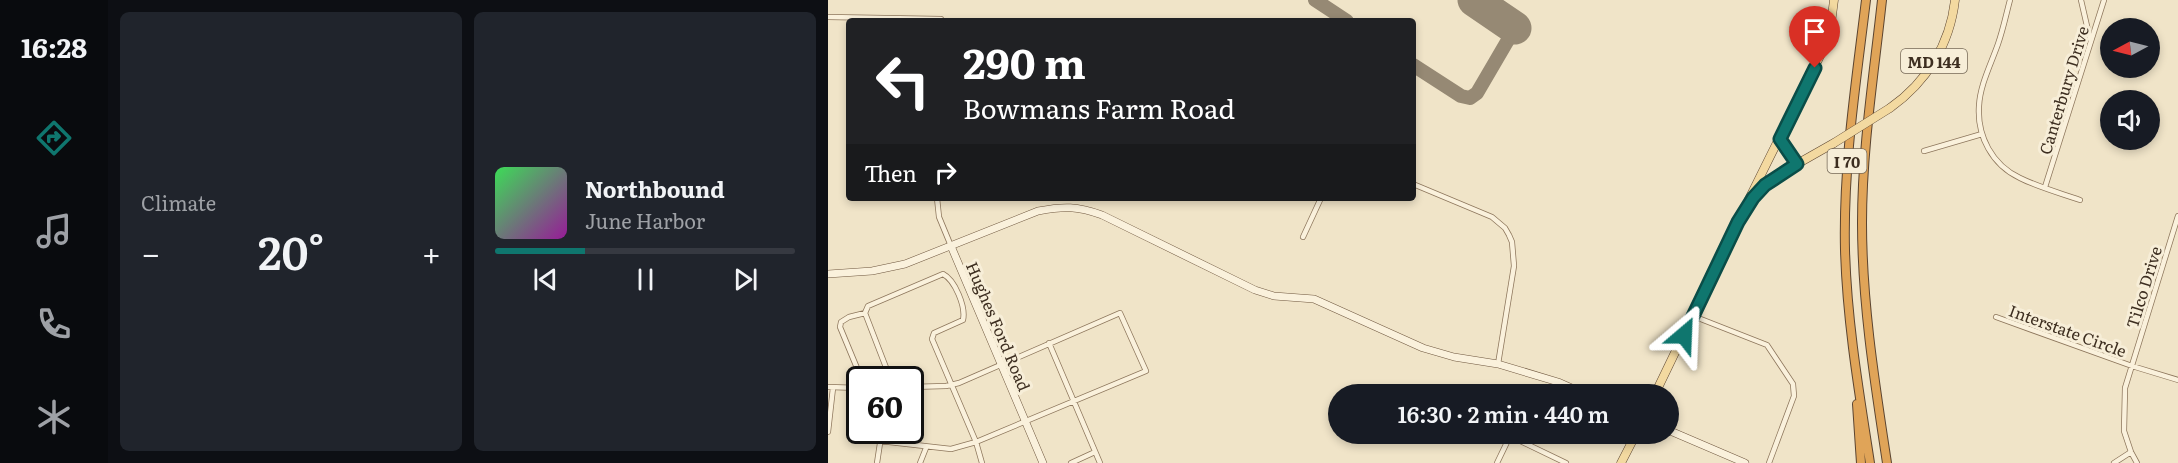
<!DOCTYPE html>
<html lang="en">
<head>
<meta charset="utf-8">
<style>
  :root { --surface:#171b24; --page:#20242c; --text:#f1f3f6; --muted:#9ea1a6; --line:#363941; --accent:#0f766e }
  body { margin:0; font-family:Literata,serif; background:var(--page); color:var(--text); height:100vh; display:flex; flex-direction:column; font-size:22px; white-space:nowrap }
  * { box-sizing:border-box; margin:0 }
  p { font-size:20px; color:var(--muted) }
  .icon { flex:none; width:33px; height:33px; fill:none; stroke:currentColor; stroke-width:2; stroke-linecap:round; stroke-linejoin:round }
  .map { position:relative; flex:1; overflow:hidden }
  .details { display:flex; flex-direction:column; gap:12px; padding:12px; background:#0d0f14; width:720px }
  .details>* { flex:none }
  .guide { position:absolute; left:18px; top:18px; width:570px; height:183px; border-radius:6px; box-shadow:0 3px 9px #0003; background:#202124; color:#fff; overflow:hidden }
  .needle { width:39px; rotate:263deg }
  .tools { position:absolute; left:1272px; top:18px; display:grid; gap:12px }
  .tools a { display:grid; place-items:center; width:60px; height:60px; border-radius:50%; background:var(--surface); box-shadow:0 3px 9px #0003; font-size:30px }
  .speed { position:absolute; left:18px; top:366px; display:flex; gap:12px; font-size:30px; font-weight:700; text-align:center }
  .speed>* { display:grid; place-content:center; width:78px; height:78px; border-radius:50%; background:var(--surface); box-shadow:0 3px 9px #0003; line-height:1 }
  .speed .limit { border:3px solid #111; border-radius:9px; background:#fff; color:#111 }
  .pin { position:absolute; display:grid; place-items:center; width:51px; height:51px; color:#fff; margin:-62px -26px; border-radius:50% 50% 50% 0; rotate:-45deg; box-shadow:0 0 6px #0007 }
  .pin .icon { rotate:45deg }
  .me { position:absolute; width:66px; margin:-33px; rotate:26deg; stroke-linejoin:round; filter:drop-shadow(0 0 4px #0008) }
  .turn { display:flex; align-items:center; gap:21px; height:126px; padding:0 18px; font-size:27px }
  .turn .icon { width:78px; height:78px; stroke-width:2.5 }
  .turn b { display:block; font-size:42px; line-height:51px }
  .then { display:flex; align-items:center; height:57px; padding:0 18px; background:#0003; gap:12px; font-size:22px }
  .big { font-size:45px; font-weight:600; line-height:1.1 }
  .details .card { flex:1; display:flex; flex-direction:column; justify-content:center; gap:9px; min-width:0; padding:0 21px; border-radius:9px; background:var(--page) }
  .song { display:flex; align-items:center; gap:18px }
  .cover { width:72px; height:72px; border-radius:9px; background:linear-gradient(135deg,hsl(130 70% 55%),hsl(300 70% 35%)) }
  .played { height:6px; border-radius:3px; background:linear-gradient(90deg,var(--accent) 30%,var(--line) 30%) }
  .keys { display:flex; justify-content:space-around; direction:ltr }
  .heat { display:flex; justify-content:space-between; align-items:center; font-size:33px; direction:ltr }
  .details .tiles { flex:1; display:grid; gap:12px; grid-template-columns:repeat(2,1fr) }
  .trip { position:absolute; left:500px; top:384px; width:351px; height:60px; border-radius:30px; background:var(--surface); box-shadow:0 3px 9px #0003; font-weight:600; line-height:60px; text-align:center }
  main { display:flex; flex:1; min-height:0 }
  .menu { display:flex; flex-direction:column; width:108px; justify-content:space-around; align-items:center; background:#090b0e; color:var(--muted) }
  .menu .icon { width:42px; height:42px }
  .menu .selected { color:var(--accent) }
  .menu b { font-size:27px; color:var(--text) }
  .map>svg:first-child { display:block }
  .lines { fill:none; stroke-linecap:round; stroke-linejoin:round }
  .taxiway { stroke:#968974; stroke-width:14 }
  .runway { stroke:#968974; stroke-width:33 }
  .street-casing { stroke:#8d765c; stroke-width:6 }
  .secondary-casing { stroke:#6f573f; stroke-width:8 }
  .primary-casing { stroke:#5b4430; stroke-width:9 }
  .highway-casing { stroke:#5b4430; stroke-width:10 }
  .street { stroke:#faf1dc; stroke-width:4.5 }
  .secondary { stroke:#faf1dc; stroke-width:7 }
  .primary { stroke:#f3d9a0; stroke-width:8 }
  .highway { stroke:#e0a458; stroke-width:8 }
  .primary-bridge-casing { stroke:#5b4430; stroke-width:9; stroke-linecap:butt }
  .primary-bridge { stroke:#f3d9a0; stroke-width:8 }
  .route-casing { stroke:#0a4d48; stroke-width:15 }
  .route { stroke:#0f766e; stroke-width:10 }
  .labels { text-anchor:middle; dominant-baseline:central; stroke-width:6; stroke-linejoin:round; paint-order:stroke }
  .shield { fill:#f7eed8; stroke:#756857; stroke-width:1.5 }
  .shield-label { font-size:15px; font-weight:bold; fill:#3d2e20 }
  .street-label { font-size:16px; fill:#3d2e20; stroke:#f7eed8 }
</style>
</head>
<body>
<main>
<nav class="menu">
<b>16:28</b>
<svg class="icon selected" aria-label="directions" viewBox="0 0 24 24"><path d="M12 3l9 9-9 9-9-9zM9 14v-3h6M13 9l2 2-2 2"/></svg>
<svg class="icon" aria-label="music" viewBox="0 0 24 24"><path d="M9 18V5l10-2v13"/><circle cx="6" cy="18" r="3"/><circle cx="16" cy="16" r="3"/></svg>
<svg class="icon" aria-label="phone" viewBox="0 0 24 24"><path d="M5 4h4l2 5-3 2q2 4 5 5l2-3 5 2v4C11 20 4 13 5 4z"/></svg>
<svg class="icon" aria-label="climate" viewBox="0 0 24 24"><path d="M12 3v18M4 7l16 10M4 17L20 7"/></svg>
</nav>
<section class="details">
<div class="tiles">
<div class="card"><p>Climate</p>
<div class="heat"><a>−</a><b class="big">20°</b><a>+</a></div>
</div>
<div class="card">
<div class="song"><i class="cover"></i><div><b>Northbound</b><p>June Harbor</p></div></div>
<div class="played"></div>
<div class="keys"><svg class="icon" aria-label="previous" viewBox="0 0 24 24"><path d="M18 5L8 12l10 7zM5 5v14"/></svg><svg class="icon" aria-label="pause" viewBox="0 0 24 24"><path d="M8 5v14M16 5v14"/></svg><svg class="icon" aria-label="next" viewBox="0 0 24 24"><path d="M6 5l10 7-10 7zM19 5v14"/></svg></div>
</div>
</div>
</section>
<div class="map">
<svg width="1350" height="463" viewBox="0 0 1350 463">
  <rect width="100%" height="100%" fill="#f0e4c8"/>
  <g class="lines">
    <path class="taxiway" d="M487 0 519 21
      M585 65 633 96 642 98 649 93 687 28"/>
    <path class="runway" d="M646 0 687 28"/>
    <g class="street-casing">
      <path id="street" d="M1182 0C1178 15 1175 30 1170 44 1163 64 1152 85 1151 106 1149 136 1164 165 1192 178 1210 187 1232 193 1252 200
        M1253 0 1262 39
        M0 17 113 19V21
        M1096 151 1154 134
        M585 184 664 217 677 228 681 235 684 242 686 266 670 364
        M1217 187 1276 0
        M109 198 111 217 123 246
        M475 237 493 198
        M37 313 40 306 115 274C127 280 138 307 135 320L106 333 104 339 148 442 123 449 52 441
        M865 316 939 345 965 384 966 396 941 463
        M1168 317 1304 366 1350 380
        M221 343 272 463
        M32 384 29 368 12 327 13 322 21 317 37 313 59 370 60 380
        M0 387 32 388
        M82 387 118 386 131 383 292 313 318 371 148 442 154 463
        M0 432 5 388
        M49 463 54 430
        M92 463 98 448
        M243 463 267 452
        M669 463 682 436 738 463
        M1286 463 1303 452
        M1309 463 1303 452 1296 431 1297 388 1350 216"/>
    </g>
    <g class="secondary-casing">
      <path id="secondary" d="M123 246 215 463
        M0 274 44 271 77 264 210 211C236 206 249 206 274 215L427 290 446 296 486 299 595 348 626 357 670 364 730 382 757 394
        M840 430 917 463"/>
    </g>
    <g class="primary-casing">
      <path id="primary" d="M1062 108C1099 82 1122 44 1127 0
        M952 139 969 164
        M921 199 995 50 1002 31 1006 0
        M827 394 910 222 925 198 937 185 969 164 1006 143
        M793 463 808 434"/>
    </g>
    <g class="highway-casing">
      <path id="highway" d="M1038 0C1028 83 1015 166 1017 250 1019 321 1031 392 1042 463
        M1054 0C1046 74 1034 149 1034 223 1034 303 1047 384 1059 463
        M1029 404 1033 463"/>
    </g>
    <use href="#street" class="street"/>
    <use href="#secondary" class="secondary"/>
    <use href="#primary" class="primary"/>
    <use href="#highway" class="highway"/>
    <g class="primary-bridge-casing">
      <path id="primary-bridge" d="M1006 143 1062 108"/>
    </g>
    <use href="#primary-bridge" class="primary-bridge"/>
  </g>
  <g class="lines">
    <g class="route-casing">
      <path id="route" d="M856 335 910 222 925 198 937 185 969 164 952 139 987 68"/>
    </g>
    <use href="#route" class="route"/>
  </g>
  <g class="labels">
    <g class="shield">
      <rect x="1073" y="49" width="66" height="24" rx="4.5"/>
      <rect x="999.5" y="149" width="39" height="24" rx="4.5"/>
    </g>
    <g class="shield-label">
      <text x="1106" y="61">MD 144</text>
      <text x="1019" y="161">I 70</text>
    </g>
    <g class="street-label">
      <text transform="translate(1235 90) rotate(-73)">Canterbury Drive</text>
      <text transform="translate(1315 287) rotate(-73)">Tilco Drive</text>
      <text transform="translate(171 326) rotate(67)">Hughes Ford Road</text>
      <text transform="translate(1240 330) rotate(20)">Interstate Circle</text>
    </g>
  </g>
</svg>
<div class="tools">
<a><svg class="needle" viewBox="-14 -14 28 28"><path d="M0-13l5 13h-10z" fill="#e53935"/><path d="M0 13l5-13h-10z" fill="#9ea1a6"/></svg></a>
<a><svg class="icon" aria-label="sound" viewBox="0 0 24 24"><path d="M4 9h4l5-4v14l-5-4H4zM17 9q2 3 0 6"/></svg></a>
</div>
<div class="speed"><div class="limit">60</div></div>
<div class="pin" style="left:987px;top:68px;background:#d93025"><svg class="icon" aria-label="arrive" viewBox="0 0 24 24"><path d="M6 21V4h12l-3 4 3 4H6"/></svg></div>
<svg class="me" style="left:856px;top:335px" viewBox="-20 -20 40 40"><path d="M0-17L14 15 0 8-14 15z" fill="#0f766e" stroke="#fff" stroke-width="4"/></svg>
<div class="trip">16:30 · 2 min · 440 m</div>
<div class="guide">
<div class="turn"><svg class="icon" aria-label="left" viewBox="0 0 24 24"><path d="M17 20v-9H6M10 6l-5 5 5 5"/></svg><div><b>290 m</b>Bowmans Farm Road</div></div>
<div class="then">Then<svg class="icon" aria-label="right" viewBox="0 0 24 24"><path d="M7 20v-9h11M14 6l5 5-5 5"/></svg></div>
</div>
</div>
</main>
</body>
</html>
